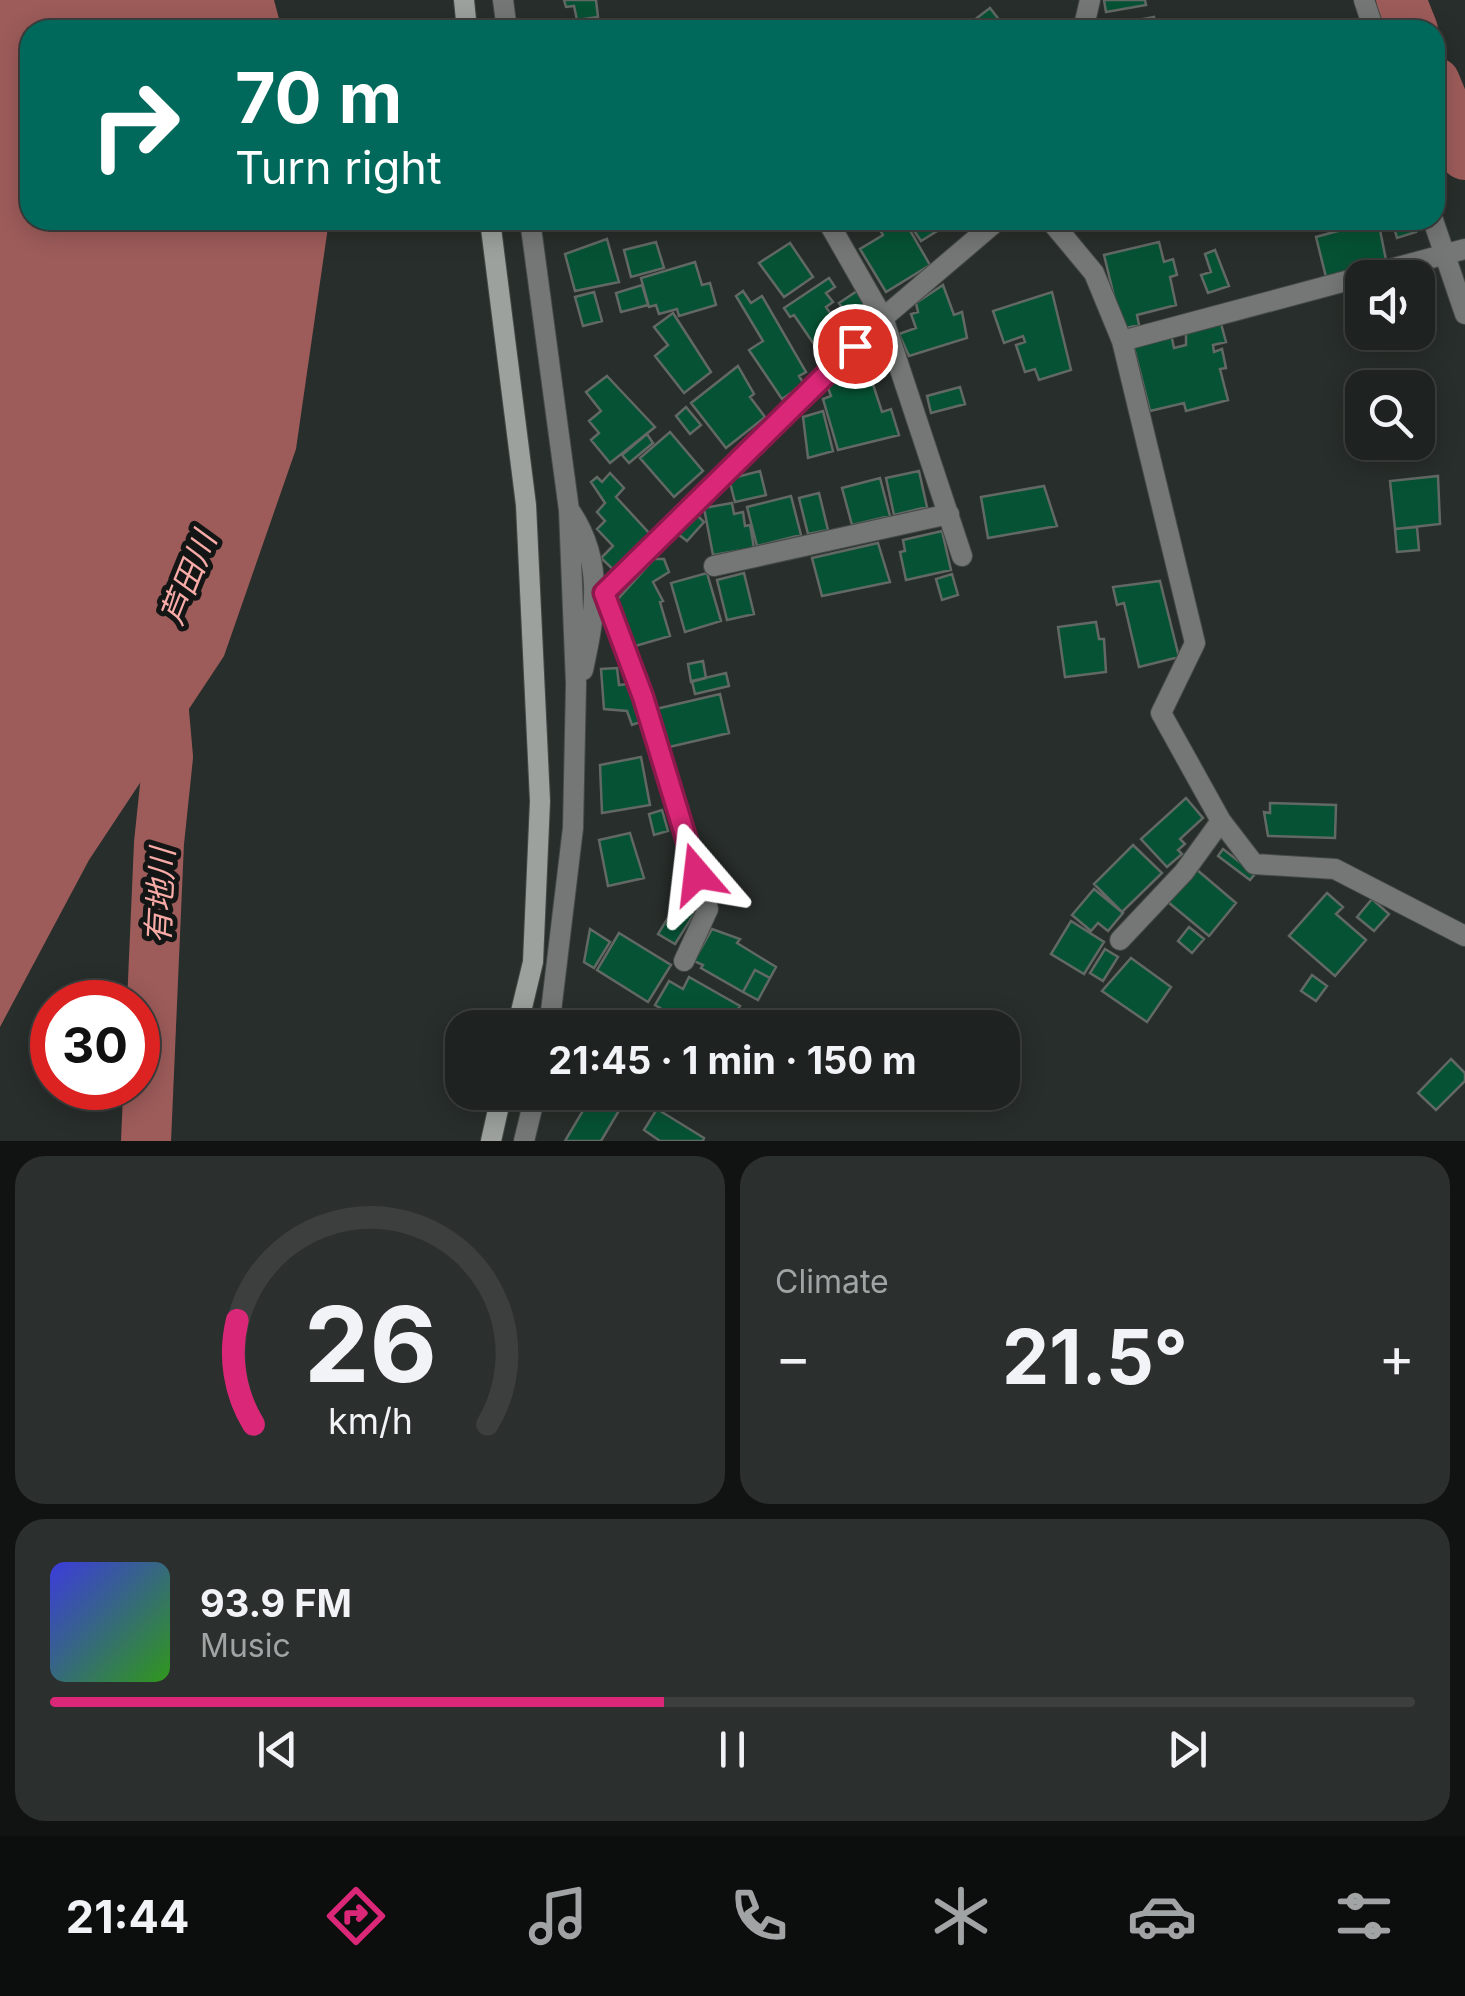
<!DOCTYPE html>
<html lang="en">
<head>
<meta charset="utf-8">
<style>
  :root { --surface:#1e2220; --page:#2b2f2d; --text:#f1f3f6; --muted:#a1a4a5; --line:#3c3f3e; --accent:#db2777 }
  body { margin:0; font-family:Inter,"Noto Sans JP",sans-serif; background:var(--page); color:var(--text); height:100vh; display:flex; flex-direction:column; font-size:38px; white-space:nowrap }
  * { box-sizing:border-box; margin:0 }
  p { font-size:32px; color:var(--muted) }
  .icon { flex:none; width:55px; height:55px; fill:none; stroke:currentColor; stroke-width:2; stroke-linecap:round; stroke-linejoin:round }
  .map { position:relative; height:1141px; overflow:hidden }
  .sheet { display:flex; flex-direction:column; gap:15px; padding:15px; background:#101312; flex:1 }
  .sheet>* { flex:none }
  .guide { position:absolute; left:20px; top:20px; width:1425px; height:210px; border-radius:30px; box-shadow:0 5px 25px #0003,0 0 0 2px var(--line); background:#00695c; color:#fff; overflow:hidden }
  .buttons { position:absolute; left:1345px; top:260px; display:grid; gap:20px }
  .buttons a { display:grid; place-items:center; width:90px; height:90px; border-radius:20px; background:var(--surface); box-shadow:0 5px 25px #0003,0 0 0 2px var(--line); font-size:50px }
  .speed { position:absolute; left:30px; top:980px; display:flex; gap:20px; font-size:50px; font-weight:700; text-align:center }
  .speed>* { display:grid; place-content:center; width:130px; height:130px; border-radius:50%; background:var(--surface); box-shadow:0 5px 25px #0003,0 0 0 2px var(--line); line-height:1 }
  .speed .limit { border:15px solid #d22; background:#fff; color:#111 }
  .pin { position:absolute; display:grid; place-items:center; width:85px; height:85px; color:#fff; margin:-42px; border:5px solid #fff; border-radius:50%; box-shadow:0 2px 10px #0007 }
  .me { position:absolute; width:110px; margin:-55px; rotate:343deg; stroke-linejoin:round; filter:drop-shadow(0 0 8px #0008) }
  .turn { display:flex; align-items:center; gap:35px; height:210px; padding:0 50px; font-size:45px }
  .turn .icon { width:130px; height:130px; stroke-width:2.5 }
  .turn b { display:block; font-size:70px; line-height:85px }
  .big { font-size:75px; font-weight:700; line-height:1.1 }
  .sheet .tile { flex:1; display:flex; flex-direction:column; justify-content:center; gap:15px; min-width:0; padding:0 35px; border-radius:30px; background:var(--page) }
  .sheet .dial { align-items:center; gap:0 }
  .dial svg { height:260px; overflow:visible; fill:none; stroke:var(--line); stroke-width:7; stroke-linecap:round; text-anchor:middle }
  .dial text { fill:var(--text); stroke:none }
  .song { display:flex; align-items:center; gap:30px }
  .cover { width:120px; height:120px; border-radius:15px; background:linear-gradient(135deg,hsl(240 70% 55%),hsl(110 70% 35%)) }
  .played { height:10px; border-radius:5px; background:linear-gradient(90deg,var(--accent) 45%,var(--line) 45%) }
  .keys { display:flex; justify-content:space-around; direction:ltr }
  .heat { display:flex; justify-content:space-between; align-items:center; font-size:55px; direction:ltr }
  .sheet .tiles { flex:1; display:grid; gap:15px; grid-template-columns:1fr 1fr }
  .tile:last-child { grid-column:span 2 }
  .trip { position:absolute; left:445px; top:1010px; width:575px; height:100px; border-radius:30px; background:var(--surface); box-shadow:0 5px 25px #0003,0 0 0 2px var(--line); font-weight:700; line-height:100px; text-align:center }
  .dock { display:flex; height:160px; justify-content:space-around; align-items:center; background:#0c0e0d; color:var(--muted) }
  .dock .icon { width:70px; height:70px }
  .dock .active { color:var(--accent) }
  .dock b { font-size:45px; color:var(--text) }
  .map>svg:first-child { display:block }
  .water { fill:#9d5c5a }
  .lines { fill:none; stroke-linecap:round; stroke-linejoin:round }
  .river { stroke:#9d5c5a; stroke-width:50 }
  .building { fill:#065234; stroke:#626965; stroke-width:2.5 }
  .street-casing { stroke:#454a47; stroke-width:22 }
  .secondary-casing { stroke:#454a47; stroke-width:22 }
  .street { stroke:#747775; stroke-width:20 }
  .secondary { stroke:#9ca19e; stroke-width:20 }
  .route-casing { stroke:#8e194d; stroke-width:25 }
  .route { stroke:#db2777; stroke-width:18 }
  .labels { text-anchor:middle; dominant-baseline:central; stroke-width:10; stroke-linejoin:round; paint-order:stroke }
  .water-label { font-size:32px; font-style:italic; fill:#f8aba7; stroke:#131614 }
</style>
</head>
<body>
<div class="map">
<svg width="1465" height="1141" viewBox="0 0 1465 1141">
  <rect width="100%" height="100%" fill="#282e2b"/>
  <path class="water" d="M0 0H274L282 30H30V220H329L296 449 224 656 89 860 0 1027Z"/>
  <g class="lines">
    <path class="river" d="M1401 0 1413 30
      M1435 82 1465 155
      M146 1141 159 843 168 757 161 677"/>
  </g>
  <path class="building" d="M564 0H596L598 17 577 20 574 6 566 7Z
    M1104 0H1145L1146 5 1106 12Z
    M990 8 1007 30H961Z
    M1154 17 1156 30H1117L1116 24Z
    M874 220H904L930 265 886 292 860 249 883 235Z
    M907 220H941L945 226 921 241Z
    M1378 220 1386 260 1326 277 1316 237Z
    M1392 220H1412L1416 232 1397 238Z
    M607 239 619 282 575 291 565 254Z
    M656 242 664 268 631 277 624 250Z
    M1159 242 1164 262 1173 259 1177 275 1170 277 1176 305 1137 315 1139 325 1122 329 1104 255Z
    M790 243 813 277 784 297 759 263Z
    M1215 250 1229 286 1208 293 1201 275 1211 272 1205 254Z
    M695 262 702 285 710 283 716 305 679 316 677 309 659 314 656 305 649 307 641 278Z
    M829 278 835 287 826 293 833 302 826 307 846 336 820 353 794 315 790 317 784 308Z
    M642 285 648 305 621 312 616 293Z
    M943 285 954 315 962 312 967 338 909 356 899 334 916 328 911 314 918 312 916 303Z
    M743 291 751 303 762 296 806 372 799 376 804 384 782 399 749 350 763 341 736 296Z
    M857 291 870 309 851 321 839 303Z
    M594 292 602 321 583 326 575 297Z
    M1052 292 1071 370 1039 380 1035 369 1025 372 1016 345 1025 342 1023 336 1004 343 993 311Z
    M673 313 711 372 684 393 655 356 668 345 654 327Z
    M1220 320 1226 342 1213 345 1214 352 1222 349 1226 368 1220 369 1228 400 1186 411 1184 403 1150 411 1133 344 1171 334 1174 348 1186 345V328Z
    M855 359 859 372 868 369 882 412 891 409 899 435 838 450 823 399 831 396 827 385 838 382 836 375Z
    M738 366 754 394 750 397 765 417 726 448 691 403Z
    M607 376 655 427 610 463 591 440 599 433 589 421 601 411 586 392Z
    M960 387 965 404 931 413 927 396Z
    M686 407 701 425 690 434 676 416Z
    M823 411 833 451 808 458 803 417Z
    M670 432 703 471 674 497 640 458Z
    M647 434 653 443 629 463 622 455Z
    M760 471 766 495 735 502 729 479Z
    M919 471 927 507 894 515 886 478Z
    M610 473 624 488 616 497 650 534 617 573 601 558 613 546 597 529 605 521 597 512 605 503 591 482 597 477 602 482Z
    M1438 476 1440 524 1395 529 1390 481Z
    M880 478 890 516 852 525 842 488Z
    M1044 486 1057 526 988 538 981 497Z
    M819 493 828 530 808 534 799 498Z
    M791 496 801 535 757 546 747 507Z
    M732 503 734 514 743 512 745 526 750 525 754 548 713 555 704 508Z
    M696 514 704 522 687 541 678 534Z
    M1417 527 1419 550 1397 552 1395 529Z
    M942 531 951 570 906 580 900 552 905 551 903 540Z
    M878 543 890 582 822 596 812 558Z
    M654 559H664L669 572 653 582 663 601 660 602 670 636 632 647 618 599Z
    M707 573 721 621 685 632 671 583Z
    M744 573 754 614 727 620 717 580Z
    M952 574 958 595 942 600 936 579Z
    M1160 581 1179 657 1139 667 1124 603 1117 605 1113 587Z
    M1096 622 1099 639H1104L1106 672 1065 677 1058 627Z
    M703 661 706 678 691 682 688 664Z
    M617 668 619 685 627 684 640 722 632 725 627 711 604 709 601 669Z
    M726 673 729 686 695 694 692 681Z
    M720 694 729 733 665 748 656 709Z
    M641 757 650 805 602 813 600 765Z
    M1186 798 1203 818 1180 839 1185 844 1178 850 1182 854 1167 867 1141 839Z
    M1270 803 1336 805 1335 838 1268 836 1264 812 1270 813Z
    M662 810 668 831 654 835 649 814Z
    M630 833 644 878 608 886 599 840Z
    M1133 845 1162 873 1122 912 1094 884Z
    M1223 849 1255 874 1250 880 1218 856Z
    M1196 869 1236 903 1209 936 1168 902Z
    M1094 889 1123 913 1108 931 1098 923 1091 931 1072 915Z
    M1327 893 1343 907 1336 914 1366 940 1335 976 1289 936Z
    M1372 899 1389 914 1374 931 1357 917Z
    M677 903 694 914 675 944 658 934Z
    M1071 921 1104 942 1084 974 1051 954Z
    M1189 927 1204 939 1192 953 1178 941Z
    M590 929 610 942 594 968 584 962Z
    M712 929 740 939 737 943 776 967 770 978 755 970 743 992 701 968 703 965 694 961Z
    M619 933 671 965 648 1002 597 970Z
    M1105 949 1118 957 1103 981 1090 973Z
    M1131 958 1171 987 1147 1022 1102 991Z
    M755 970 770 978 758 1000 743 992Z
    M1312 975 1327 986 1316 1001 1301 991Z
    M689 977 740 1006 733 1017 739 1021 735 1028H694L655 1005 669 981 683 989Z
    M1451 1059 1465 1073V1081L1436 1110 1418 1093Z
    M594 1092H630L601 1141H565Z
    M657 1109 704 1138 703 1141H660L644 1130Z"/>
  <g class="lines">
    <g class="street-casing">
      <path id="street" d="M503 0 507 30
        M1364 0 1374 30
        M1083 30 1090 0
        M530 220 569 510 576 684 573 828 549 1028
        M827 220 883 318 962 556
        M1050 220 1094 273 1122 341 1195 643 1161 713 1221 821 1254 864 1335 869 1465 936
        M1433 220 1465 314
        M1122 341 1465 249
        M570 511C605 562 595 614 583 670
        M714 566 949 514
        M604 593 643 697 708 909 684 961
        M598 597 883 318 998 220
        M1120 940 1184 872 1221 821
        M524 1141 536 1092"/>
    </g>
    <g class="secondary-casing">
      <path id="secondary" d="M464 0 467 30
        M490 220 526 505 540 801 533 962 517 1028
        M491 1141 502 1092"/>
    </g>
    <use href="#street" class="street"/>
    <use href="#secondary" class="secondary"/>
  </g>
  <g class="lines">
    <g class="route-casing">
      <path id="route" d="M697 874 643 697 604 593 855 346"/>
    </g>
    <use href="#route" class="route"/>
  </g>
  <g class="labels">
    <g class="water-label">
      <text transform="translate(188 578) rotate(-68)">芦田川</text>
      <text transform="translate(160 896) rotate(-87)">有地川</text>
    </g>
  </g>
</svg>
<div class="buttons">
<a><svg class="icon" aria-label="sound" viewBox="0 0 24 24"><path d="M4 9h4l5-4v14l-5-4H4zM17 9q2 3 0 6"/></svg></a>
<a><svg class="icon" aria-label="search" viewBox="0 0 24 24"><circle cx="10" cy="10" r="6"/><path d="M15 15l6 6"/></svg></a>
</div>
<div class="speed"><div class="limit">30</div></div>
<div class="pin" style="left:855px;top:346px;background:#d93025"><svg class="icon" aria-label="arrive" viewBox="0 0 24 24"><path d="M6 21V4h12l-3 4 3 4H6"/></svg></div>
<svg class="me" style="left:697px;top:874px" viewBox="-20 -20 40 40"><path d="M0-17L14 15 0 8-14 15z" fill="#db2777" stroke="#fff" stroke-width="4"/></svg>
<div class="trip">21:45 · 1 min · 150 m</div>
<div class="guide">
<div class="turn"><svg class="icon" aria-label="right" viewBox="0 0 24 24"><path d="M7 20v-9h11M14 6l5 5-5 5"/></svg><div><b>70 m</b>Turn right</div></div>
</div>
</div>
<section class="sheet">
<div class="tiles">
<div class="tile dial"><svg viewBox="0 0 100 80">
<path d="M14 69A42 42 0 1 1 86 69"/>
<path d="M14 69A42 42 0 0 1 9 37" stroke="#db2777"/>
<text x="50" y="56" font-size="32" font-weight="700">26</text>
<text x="50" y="72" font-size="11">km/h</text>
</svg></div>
<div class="tile"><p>Climate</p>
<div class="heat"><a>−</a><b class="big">21.5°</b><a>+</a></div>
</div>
<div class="tile">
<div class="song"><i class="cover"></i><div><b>93.9 FM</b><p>Music</p></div></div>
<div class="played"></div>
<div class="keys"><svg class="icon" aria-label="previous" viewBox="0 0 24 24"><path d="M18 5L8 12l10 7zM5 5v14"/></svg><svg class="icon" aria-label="pause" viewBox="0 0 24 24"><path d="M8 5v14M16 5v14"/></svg><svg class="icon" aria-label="next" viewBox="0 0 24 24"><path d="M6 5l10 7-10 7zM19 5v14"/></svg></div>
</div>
</div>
</section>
<nav class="dock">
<b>21:44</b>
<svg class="icon active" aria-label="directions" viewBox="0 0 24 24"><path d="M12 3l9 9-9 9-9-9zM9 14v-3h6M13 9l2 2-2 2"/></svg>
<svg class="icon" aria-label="music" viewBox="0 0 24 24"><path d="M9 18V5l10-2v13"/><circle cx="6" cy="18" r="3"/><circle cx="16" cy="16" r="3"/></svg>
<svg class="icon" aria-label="phone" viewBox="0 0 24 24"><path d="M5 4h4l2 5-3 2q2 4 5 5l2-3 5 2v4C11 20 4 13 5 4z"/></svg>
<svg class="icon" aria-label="climate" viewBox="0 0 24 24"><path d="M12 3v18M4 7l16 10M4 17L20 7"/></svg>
<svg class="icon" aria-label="car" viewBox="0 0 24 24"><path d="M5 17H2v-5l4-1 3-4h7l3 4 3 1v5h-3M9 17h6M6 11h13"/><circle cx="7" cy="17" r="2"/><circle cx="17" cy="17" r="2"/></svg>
<svg class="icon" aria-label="filters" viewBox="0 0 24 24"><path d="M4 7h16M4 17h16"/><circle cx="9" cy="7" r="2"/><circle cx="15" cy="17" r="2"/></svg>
</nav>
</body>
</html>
